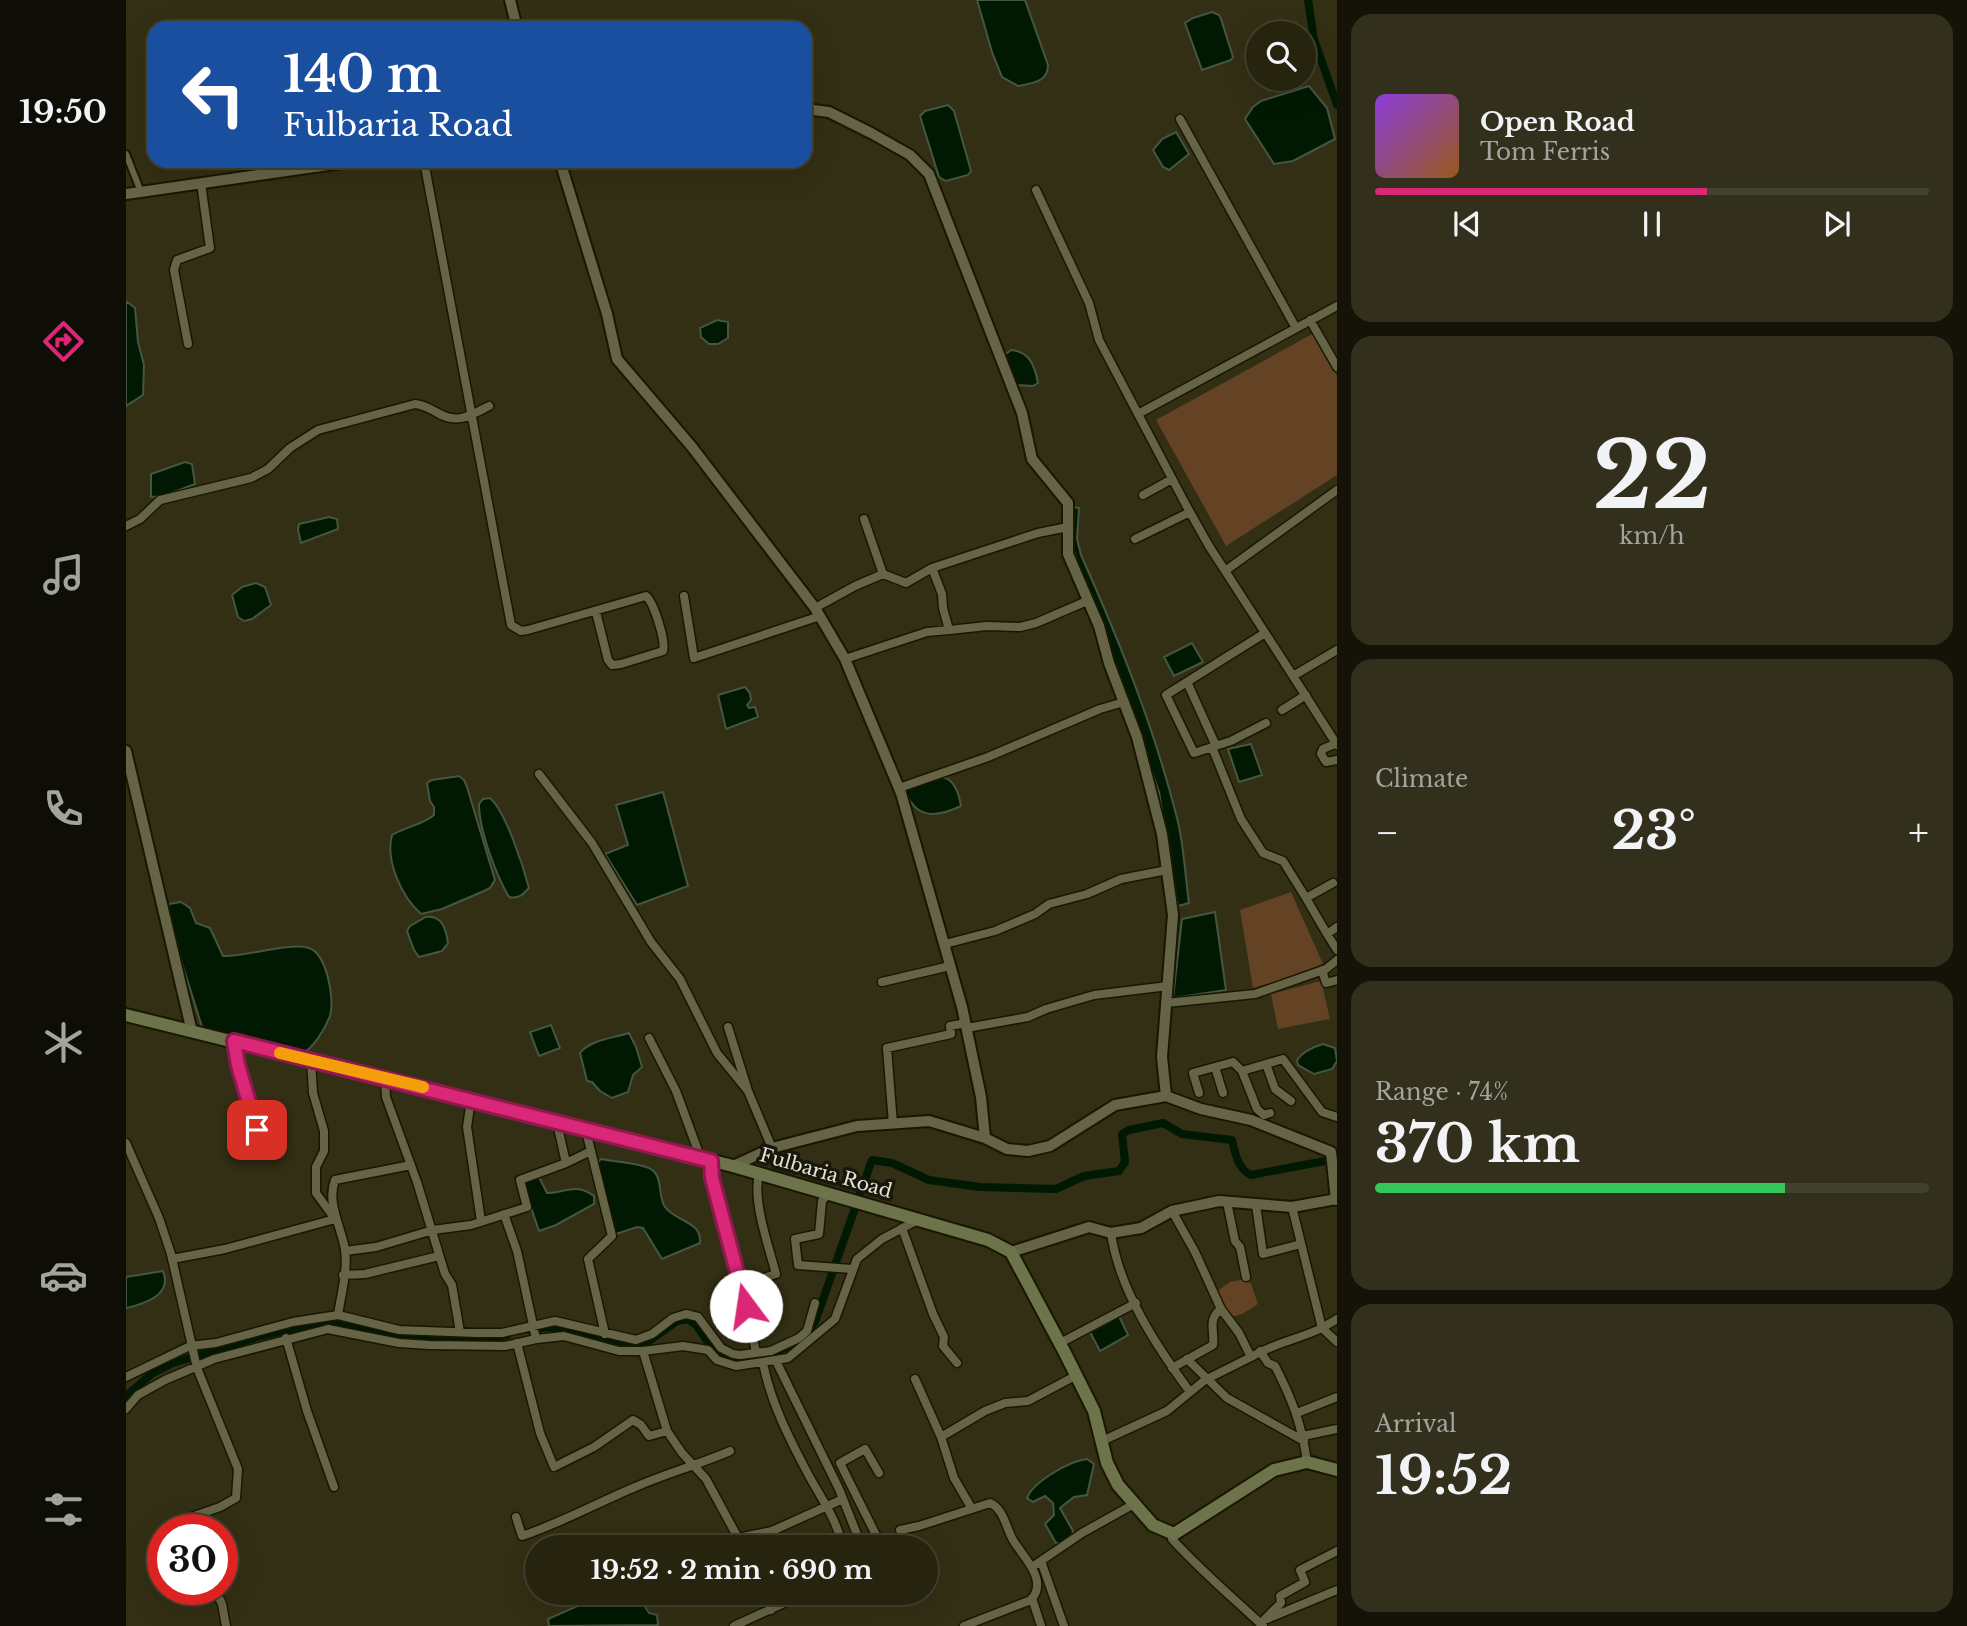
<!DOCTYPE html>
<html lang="en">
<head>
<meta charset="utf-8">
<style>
  :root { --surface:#26230f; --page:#322f1d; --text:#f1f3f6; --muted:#a4a49e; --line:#42402f; --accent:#db2777 }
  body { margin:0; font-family:"Libre Baskerville",serif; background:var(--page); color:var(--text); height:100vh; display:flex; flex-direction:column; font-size:26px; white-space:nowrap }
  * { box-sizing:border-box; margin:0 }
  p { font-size:23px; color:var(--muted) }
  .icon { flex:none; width:38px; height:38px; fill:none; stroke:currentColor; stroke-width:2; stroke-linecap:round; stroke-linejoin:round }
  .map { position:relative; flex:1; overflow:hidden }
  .drawer { display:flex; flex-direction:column; gap:14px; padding:14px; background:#151308; width:630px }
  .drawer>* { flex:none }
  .guide { position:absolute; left:21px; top:21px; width:665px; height:147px; border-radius:21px; box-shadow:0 7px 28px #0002,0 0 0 2px var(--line); background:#1a4fa0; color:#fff; overflow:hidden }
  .buttons { position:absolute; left:1120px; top:21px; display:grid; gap:14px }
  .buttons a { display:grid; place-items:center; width:70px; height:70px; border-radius:50%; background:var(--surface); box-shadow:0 7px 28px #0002,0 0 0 2px var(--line); font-size:35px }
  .speed { position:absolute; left:21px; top:1514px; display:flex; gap:14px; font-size:35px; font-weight:700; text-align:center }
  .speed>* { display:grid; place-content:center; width:91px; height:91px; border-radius:50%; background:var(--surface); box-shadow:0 7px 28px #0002,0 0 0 2px var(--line); line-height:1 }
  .speed .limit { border:10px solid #d22; background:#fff; color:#111 }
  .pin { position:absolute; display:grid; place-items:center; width:60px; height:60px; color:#fff; margin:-30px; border-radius:14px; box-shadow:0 4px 10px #0006 }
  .me { position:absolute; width:77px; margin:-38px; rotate:346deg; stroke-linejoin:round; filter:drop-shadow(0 0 5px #0008) }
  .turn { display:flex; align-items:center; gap:24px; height:147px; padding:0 21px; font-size:32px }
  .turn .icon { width:91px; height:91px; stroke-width:2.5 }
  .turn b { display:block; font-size:49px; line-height:60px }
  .big { font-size:52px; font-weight:700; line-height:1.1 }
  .drawer .card { flex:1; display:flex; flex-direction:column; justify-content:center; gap:10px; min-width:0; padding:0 24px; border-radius:21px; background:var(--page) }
  .drawer .dial { align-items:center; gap:0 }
  .dial b { font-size:91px; line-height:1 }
  .song { display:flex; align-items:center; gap:21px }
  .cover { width:84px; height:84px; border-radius:10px; background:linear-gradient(135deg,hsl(270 70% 55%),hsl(30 70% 35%)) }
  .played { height:7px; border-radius:4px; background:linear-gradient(90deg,var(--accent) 60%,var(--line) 60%) }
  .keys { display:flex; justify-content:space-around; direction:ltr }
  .heat { display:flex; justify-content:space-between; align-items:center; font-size:38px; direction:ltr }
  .charge { height:10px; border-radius:5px; background:linear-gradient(90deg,#34c759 74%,var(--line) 0) }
  .trip { position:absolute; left:399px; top:1535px; width:413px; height:70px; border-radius:35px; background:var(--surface); box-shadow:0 7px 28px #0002,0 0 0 2px var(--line); font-weight:700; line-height:70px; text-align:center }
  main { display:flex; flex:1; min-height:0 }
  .menu { display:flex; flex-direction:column; width:126px; justify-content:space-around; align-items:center; background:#0f0e06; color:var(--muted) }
  .menu .icon { width:49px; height:49px }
  .menu .selected { color:var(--accent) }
  .menu b { font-size:32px; color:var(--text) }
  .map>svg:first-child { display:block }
  .green { fill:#644325 }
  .water { fill:#011903; stroke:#455641; stroke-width:2 }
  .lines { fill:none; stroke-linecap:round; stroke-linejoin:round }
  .canal { stroke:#011903; stroke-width:8 }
  .pedestrian-casing { stroke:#1a1700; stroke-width:10 }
  .minor-casing { stroke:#1a1700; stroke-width:11 }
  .tertiary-casing { stroke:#1a1700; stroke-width:14 }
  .secondary-casing { stroke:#1a1700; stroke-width:16 }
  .pedestrian { stroke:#666447; stroke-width:6 }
  .minor { stroke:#666447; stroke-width:8 }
  .tertiary { stroke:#666447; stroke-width:10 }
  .secondary { stroke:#6d734a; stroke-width:12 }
  .route-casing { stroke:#8e194d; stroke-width:18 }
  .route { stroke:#db2777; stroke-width:12 }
  .slow { stroke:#f59e0b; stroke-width:12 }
  .labels { text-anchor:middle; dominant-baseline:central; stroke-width:7; stroke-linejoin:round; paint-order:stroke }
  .street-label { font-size:19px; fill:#e4e3d3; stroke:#18170b }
</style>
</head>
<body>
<main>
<nav class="menu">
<b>19:50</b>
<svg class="icon selected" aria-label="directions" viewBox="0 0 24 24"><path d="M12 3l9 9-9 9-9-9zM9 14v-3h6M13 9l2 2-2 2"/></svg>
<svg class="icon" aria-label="music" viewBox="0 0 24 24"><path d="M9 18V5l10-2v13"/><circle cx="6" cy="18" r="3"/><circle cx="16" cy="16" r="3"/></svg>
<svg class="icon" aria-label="phone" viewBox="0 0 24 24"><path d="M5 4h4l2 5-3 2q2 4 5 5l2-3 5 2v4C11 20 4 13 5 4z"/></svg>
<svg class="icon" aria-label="climate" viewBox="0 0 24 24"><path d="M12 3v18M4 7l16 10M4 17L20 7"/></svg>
<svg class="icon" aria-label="car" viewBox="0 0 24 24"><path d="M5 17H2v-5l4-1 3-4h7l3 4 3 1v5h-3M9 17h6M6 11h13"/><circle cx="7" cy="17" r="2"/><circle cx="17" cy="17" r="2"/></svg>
<svg class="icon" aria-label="filters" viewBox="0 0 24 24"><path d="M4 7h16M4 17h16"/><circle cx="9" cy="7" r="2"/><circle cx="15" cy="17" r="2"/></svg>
</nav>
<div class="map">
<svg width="1211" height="1626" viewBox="0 0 1211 1626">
  <rect width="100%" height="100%" fill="#322f14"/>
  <path class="green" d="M1188 333 1211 376V475L1100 546 1030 420Z
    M1165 892 1197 964 1180 973 1127 988 1114 910Z
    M1195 981 1204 1019 1152 1029 1145 994Z
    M1119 1279 1125 1284 1132 1304 1116 1314 1105 1317 1090 1292 1104 1282Z"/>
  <path class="water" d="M851 0H899L922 65C922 82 907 83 892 86L876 77 866 52Z
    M1086 12 1093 15 1095 19 1107 57 1105 60 1076 70 1059 23 1067 18Z
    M1183 86 1201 108 1209 139 1167 161 1148 164 1119 119 1127 107 1135 101Z
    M822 105 828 111 845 171 842 175 820 181 813 177 794 116 799 111Z
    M1050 132 1063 154 1043 170 1037 167 1027 150 1036 139Z
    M0 301 9 308 12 342 18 365 17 395 0 406Z
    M591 320 602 322V338L592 344H583L575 337 574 328Z
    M885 350C904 351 909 367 912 383L907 386 891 385 879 358 880 354Z
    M59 462 66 464 69 484 38 496 25 497V474Z
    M947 507 953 508 951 539 955 555C993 640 1028 727 1051 818 1058 845 1059 875 1063 903L1052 906 1033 792 947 549Z
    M203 517 211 519 212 529 175 543 172 530 173 524Z
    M130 583 139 587 145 605 126 619 118 621 112 617 106 595 116 587Z
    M1066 643 1077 662 1048 676 1038 657Z
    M619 687 624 693 625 700 621 705 623 708 629 707 632 717 600 729 592 695Z
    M1125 744 1136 775 1113 782 1102 749Z
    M333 776 338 780 341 787 369 880 364 888 358 891 316 909 295 914C276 897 259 861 266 835 279 827 296 825 308 815V807L304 801 301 783 306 780Z
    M816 777C829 779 833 794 835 806 810 818 789 819 779 790Z
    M537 792 562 886 511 905 479 854 502 845 490 805Z
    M364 798C380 812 397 866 403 888 396 895 393 899 383 897 370 875 353 830 353 804L357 799Z
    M55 902 64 908 70 923 84 928 97 956C120 957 162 942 183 948 201 954 209 1000 204 1016 199 1029 187 1049 175 1054L76 1027 40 912 43 904Z
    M1089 912 1100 990 1047 998 1056 919Z
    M300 917C316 915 320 929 322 943L316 951 293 957 288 950 281 931 284 926Z
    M425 1025 434 1048 413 1056 404 1032Z
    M503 1033 510 1047 516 1067 507 1075 502 1092 486 1098 474 1091 466 1082 461 1081 454 1053C464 1040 487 1038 503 1033Z
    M1197 1044 1209 1048 1211 1061 1206 1069 1188 1074 1172 1065 1171 1060C1177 1051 1187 1047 1197 1044Z
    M475 1159C490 1162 509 1162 523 1168 538 1175 531 1195 539 1207 550 1222 576 1221 574 1243L536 1259 517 1228 511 1227 490 1234 472 1168V1162Z
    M413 1177 421 1193C440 1193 449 1182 468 1196V1204L430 1225 413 1231 396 1181Z
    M37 1271C47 1295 18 1304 0 1308V1277Z
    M993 1316 1002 1335 974 1351 964 1332Z
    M961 1459 968 1464 961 1495 948 1497 934 1508 947 1531 946 1535 936 1543H930L919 1524 928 1515 927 1503 919 1496 907 1502 901 1498C907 1482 943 1461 961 1459Z
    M483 1592 510 1593 523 1613 531 1615 532 1625 423 1626 422 1619Z"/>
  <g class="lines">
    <path class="canal" d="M1182 0 1188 39 1211 105
      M404 1330 421 1327 516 1346 551 1321 562 1319 570 1325 589 1352 619 1364 672 1343 689 1322 746 1160 766 1163 803 1180 854 1187 930 1189 958 1176 993 1171 999 1162 996 1134 1003 1130 1037 1123 1056 1134 1106 1140C1109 1153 1112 1169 1125 1175L1199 1161
      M0 1396 27 1373 47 1363 135 1336 202 1321 272 1337H371L381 1335"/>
    <g class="pedestrian-casing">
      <path id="pedestrian" d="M0 154 15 192"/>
    </g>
    <g class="minor-casing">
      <path id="minor" d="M1054 119 1170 328
        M298 161 385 625 395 631 402 630 520 596C528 603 540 641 537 651L495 664 486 665 482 660 470 612
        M910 190 963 303 973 340 1060 505 1083 546 1167 676 1211 650
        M1184 320 1211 367
        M62 344 48 270 51 260 84 248 75 183
        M1012 414 1211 306
        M1017 495 1046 479
        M738 519 757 574
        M0 526 14 519 34 500 125 478 142 469 164 448 192 430 289 404C298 405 302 408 310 412 331 425 343 416 363 406
        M1009 539 1064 512
        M1099 571 1211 490
        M558 596 568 658 694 616
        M689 608 729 586 757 574 780 583 806 568
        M823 630 861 626 894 627 910 623 961 601
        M1139 633 1040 695 1068 753 1105 741 1140 723
        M719 659 801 632 823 630 817 608 816 594 806 568 912 533 942 527
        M1167 676 1211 745
        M1061 682 1090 746
        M1156 710 1180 695
        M1211 743 1197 749 1195 754 1200 762 1211 760
        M1086 747 1115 819 1137 853 1157 861 1180 898
        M413 774 466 843 525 942 554 979 591 1053 622 1091
        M773 788 862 757 974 709 998 702
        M1207 883 1180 898 1201 934 1211 927
        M1201 934 1211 950
        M819 944 869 931 909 914 923 904 961 894 995 879 1041 870
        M1196 970 1200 983 1211 980
        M756 982 824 966
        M1040 1003 1129 994 1200 969 1211 960
        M602 1027 622 1091 646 1148
        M841 1028 902 1017 920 1009 968 995 1042 986
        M523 1038 550 1091 575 1159
        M108 1041 112 1065 131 1131
        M1140 1064 1149 1089 1165 1101
        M1089 1067 1097 1093
        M1116 1071 1131 1109 1138 1115 1144 1113
        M259 1078 260 1097 291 1182 319 1274 326 1285 334 1332
        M1073 1093 1067 1073 1107 1062 1116 1071 1157 1059 1196 1112 1211 1117
        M345 1100 341 1127 355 1221
        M431 1123 440 1163 465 1151
        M767 1124 761 1048 825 1034 824 1026 840 1023
        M460 1131 486 1236 462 1259 479 1334
        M0 1143 33 1218 45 1254 71 1368 112 1469 110 1498 94 1507 68 1516 65 1520 68 1530
        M585 1161 586 1178 615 1285 630 1352
        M702 1194 696 1201 693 1234 669 1239 672 1265 726 1269
        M1101 1202 1109 1241 1114 1247 1120 1277
        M1130 1205 1137 1254 1175 1244
        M1046 1211 1069 1252 1095 1309 1113 1333 1125 1357C1146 1344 1173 1339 1196 1328L1166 1207
        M378 1214 391 1251 410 1339
        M776 1228 807 1314 818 1337 817 1346 831 1363
        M985 1233C993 1290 1031 1347 1064 1392
        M219 1251 250 1247 307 1230 345 1225 401 1207 394 1180 440 1163
        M46 1259 99 1249 209 1219 190 1193V1167L198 1151V1131L187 1093 185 1060
        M217 1275 239 1274 313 1256
        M615 1285 650 1274C643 1247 626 1201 633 1174
        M212 1315 273 1330 350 1333H376L429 1321 510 1340 526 1334 547 1318 560 1314 572 1317 595 1348 607 1354 614 1355 645 1351 673 1338 681 1331 689 1303
        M1211 1319 1196 1328 1211 1342
        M160 1338 181 1411 208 1487
        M391 1343 414 1433 428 1467 468 1447 507 1420 515 1425 523 1436 541 1431
        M934 1343 1010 1303
        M1134 1351 1142 1363 1149 1366C1166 1399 1176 1425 1181 1462
        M1061 1359 1101 1398 1178 1441
        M650 1361 713 1489 736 1547
        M637 1363C645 1403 663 1438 682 1474 695 1498 711 1520 717 1547
        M1046 1368 1087 1345C1089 1330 1081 1320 1095 1309
        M0 1377 64 1346 90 1343 167 1322 212 1315C215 1295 222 1270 219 1250 216 1228 200 1203 209 1180L285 1165
        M789 1379 815 1437 828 1478 846 1509
        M0 1409 12 1395 39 1380 88 1359 202 1329 273 1343 304 1345 379 1346 410 1339 438 1336 493 1351H517
        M1171 1413 1211 1397
        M1177 1436 1211 1429
        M815 1437 859 1411 879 1403 902 1401 951 1375
        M976 1441 1041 1411 1079 1380 1125 1357
        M753 1473 739 1449 714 1463 756 1547
        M390 1517 396 1536C435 1523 469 1504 507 1488 538 1474 572 1465 604 1451
        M1048 1534 1046 1539C1074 1570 1106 1597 1137 1626
        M612 1538 646 1531 717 1499
        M617 1547 580 1479 556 1453 541 1431 517 1351 557 1346 582 1350 591 1360 610 1366 662 1358 709 1319 731 1259 756 1239 792 1220
        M768 1547 779 1540 774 1530 793 1526 864 1503C878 1509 880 1528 887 1540 897 1557 923 1580 905 1600L838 1626
        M915 1561 938 1626
        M906 1567 956 1533 1008 1504
        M89 1589 96 1604 100 1626
        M636 1592 645 1610
        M906 1598 915 1626
        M1141 1619 1211 1590
        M1134 1624 1155 1603 1154 1596 1179 1582 1174 1570 1211 1551
        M608 1626 682 1592"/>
    </g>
    <g class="tertiary-casing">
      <path id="tertiary" d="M384 0 391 28
        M679 109 703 112 745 133 784 155 803 174 896 413 906 459 942 503V554L973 626 983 663 1011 737 1036 834 1047 915 1036 1057 1040 1096 1075 1109 1125 1120 1205 1152 1210 1200
        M434 161 481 314 491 359 566 447 689 608 719 659 775 793 836 1007 855 1097 859 1138
        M0 194 230 161
        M0 751 66 1032
        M607 1166 646 1148 731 1126 803 1121 859 1138 881 1149 902 1151 924 1146 989 1105 1040 1096
        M885 1252 963 1227 985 1233 1015 1228 1046 1211 1093 1201 1166 1207 1211 1199"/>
    </g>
    <g class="secondary-casing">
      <path id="secondary" d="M0 1015 607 1166 862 1240 885 1252 939 1353 968 1411 981 1463 992 1485 1027 1525 1048 1534 1148 1470 1181 1462 1211 1470"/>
    </g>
    <use href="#pedestrian" class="pedestrian"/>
    <use href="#minor" class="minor"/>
    <use href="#tertiary" class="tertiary"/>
    <use href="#secondary" class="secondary"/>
  </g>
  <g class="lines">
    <g class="route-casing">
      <path id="route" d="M131 1130 112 1065 108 1041 585 1161 586 1178 620 1306"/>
    </g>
    <use href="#route" class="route"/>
    <path class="slow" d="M154 1053 297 1087"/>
  </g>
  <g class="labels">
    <g class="street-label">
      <text transform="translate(700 1173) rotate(16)">Fulbaria Road</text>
    </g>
  </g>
</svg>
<div class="buttons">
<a><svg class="icon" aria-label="search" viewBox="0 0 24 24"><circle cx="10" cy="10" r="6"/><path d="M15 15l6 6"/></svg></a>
</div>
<div class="speed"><div class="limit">30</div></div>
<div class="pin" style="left:131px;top:1130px;background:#d93025"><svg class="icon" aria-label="arrive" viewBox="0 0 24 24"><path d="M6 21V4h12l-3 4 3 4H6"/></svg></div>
<svg class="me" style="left:620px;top:1306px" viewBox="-20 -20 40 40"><circle r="19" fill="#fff"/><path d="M0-13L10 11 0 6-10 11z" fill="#db2777"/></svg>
<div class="trip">19:52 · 2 min · 690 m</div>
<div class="guide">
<div class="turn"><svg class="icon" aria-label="left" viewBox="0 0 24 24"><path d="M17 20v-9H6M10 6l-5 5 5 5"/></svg><div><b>140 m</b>Fulbaria Road</div></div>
</div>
</div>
<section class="drawer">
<div class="card">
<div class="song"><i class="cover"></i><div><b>Open Road</b><p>Tom Ferris</p></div></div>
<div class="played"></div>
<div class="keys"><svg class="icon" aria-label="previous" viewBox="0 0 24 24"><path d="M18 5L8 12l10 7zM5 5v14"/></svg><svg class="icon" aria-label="pause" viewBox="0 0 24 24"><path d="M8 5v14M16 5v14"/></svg><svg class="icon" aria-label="next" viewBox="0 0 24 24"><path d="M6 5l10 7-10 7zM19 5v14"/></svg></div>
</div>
<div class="card dial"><b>22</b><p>km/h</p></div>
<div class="card"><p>Climate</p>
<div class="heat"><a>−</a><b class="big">23°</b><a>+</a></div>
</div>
<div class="card"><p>Range · 74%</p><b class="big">370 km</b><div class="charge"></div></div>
<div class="card"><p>Arrival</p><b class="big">19:52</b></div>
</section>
</main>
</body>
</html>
